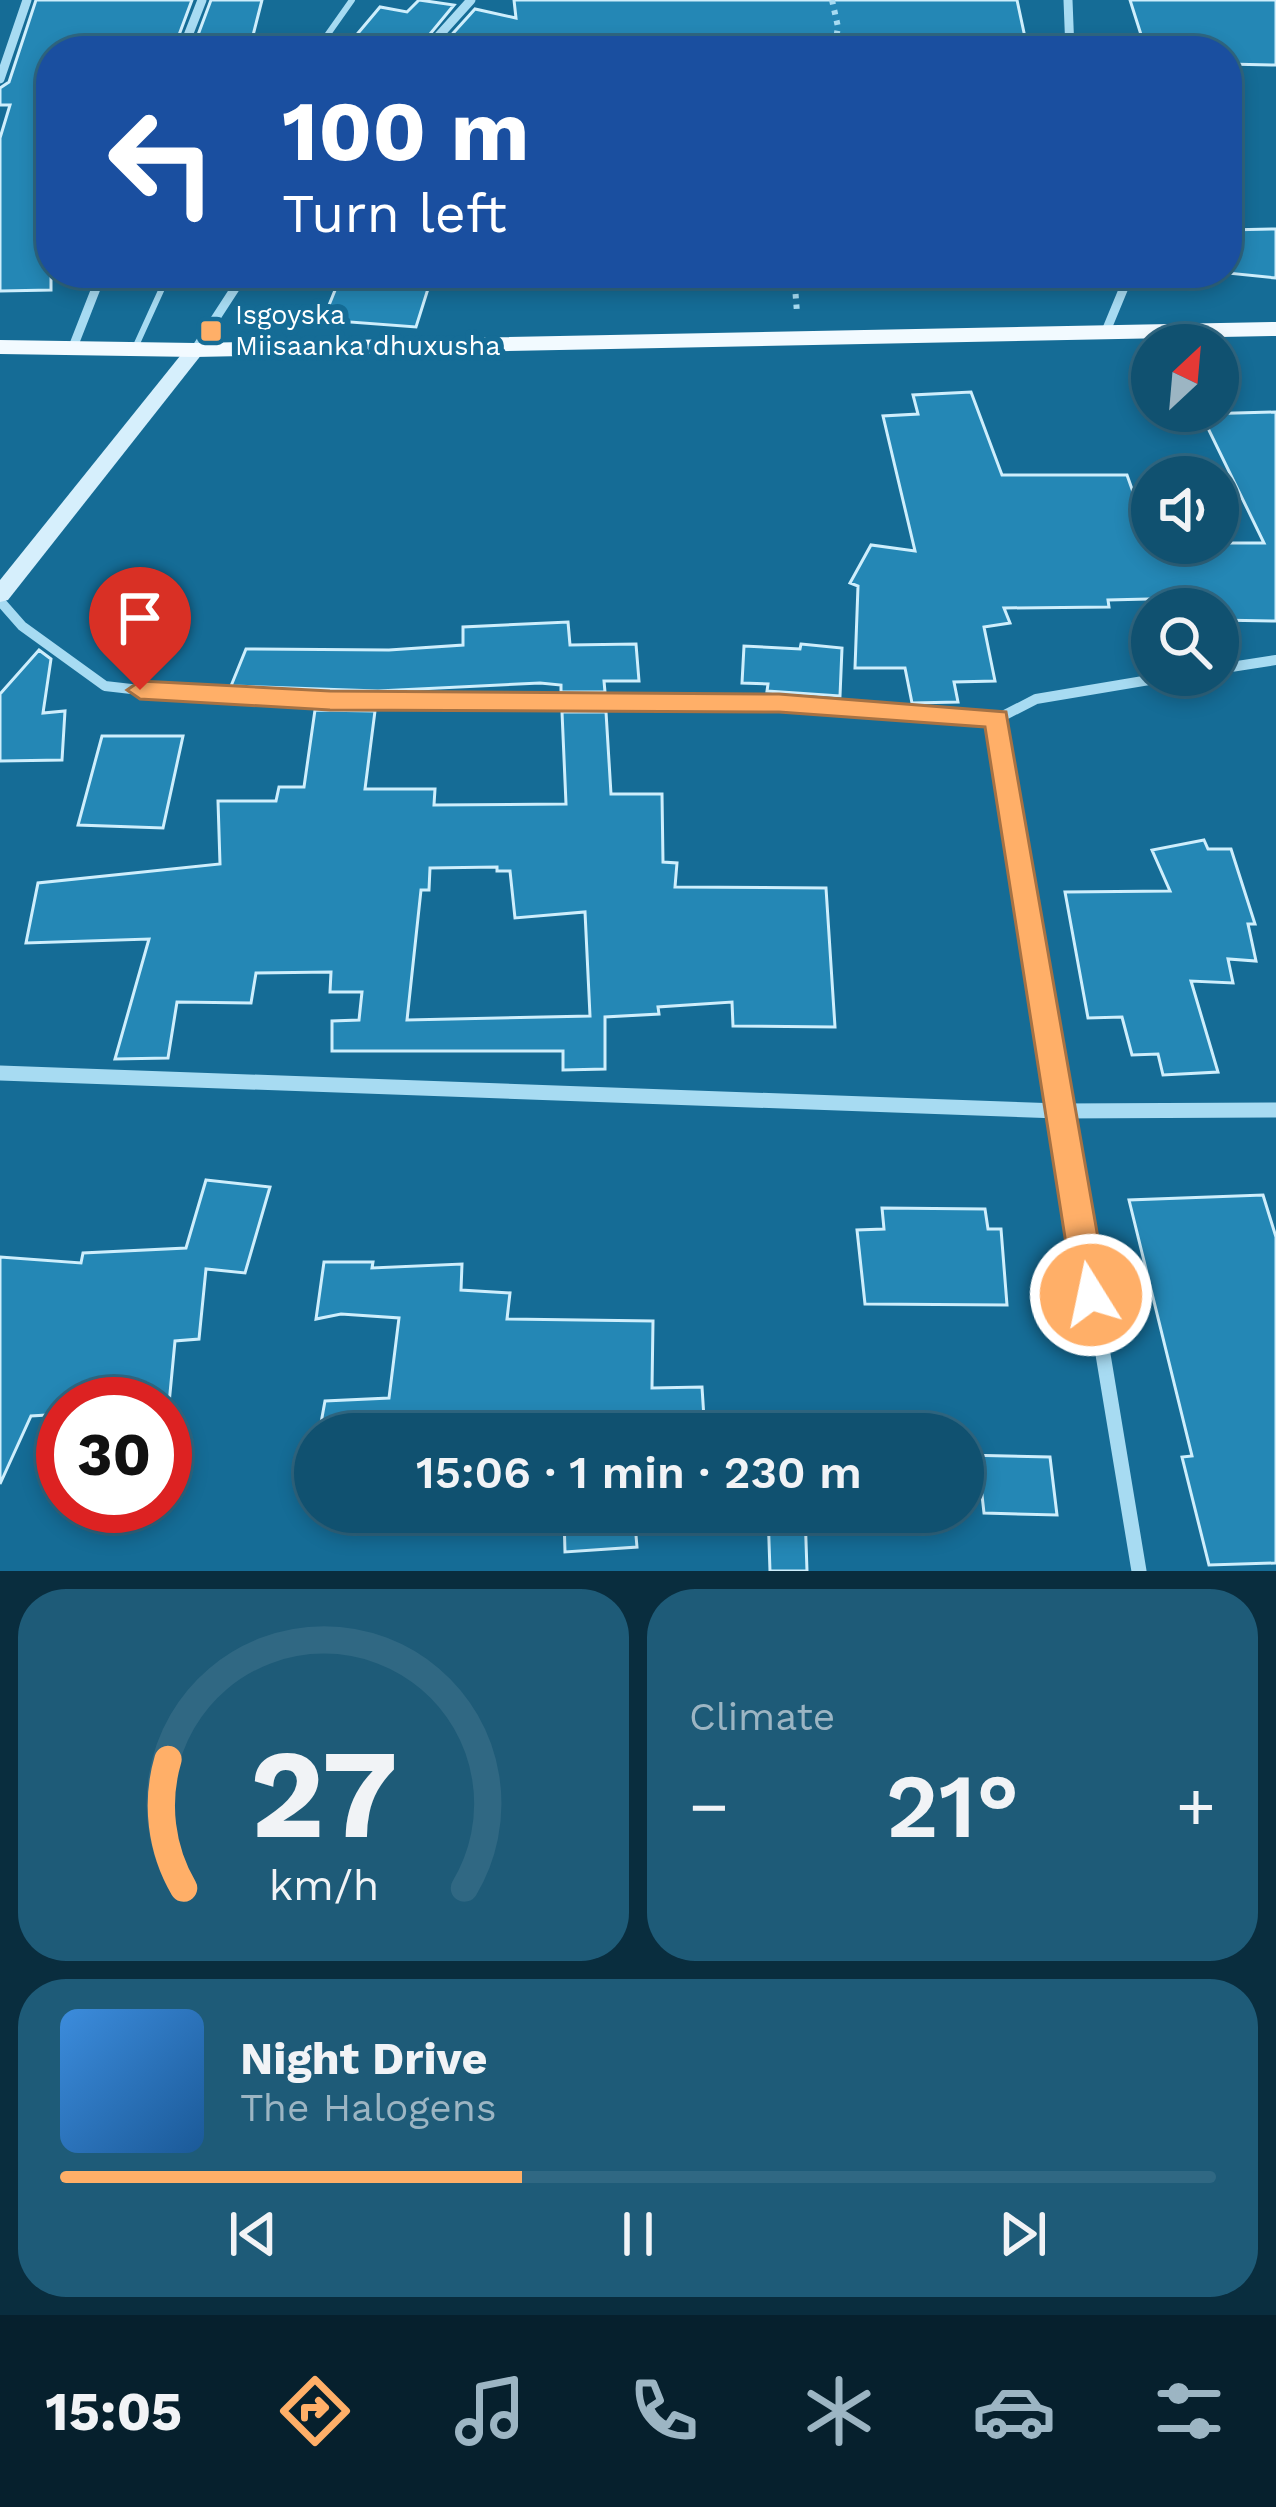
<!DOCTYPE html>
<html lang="en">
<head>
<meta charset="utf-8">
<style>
  :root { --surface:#105170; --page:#1e5b78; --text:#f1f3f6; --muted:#9cb5c3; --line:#306883; --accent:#ffaf68 }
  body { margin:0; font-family:"Work Sans",sans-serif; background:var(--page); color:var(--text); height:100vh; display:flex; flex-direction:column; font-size:45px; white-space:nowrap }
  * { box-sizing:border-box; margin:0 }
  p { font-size:39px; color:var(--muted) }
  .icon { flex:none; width:66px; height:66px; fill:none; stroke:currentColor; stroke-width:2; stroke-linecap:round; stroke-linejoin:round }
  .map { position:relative; height:1571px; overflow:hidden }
  .panel { display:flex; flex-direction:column; gap:18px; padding:18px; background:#092d3e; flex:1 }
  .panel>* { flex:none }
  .banner { position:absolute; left:36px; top:36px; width:1206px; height:252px; border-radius:48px; box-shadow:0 6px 18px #0003,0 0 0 3px var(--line); background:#1a4fa0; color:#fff; overflow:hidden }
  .needle { width:78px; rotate:26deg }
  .buttons { position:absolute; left:1131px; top:324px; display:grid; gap:24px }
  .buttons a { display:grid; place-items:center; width:108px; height:108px; border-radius:50%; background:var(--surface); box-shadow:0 6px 18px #0003,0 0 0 3px var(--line); font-size:60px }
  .speed { position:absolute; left:36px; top:1377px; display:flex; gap:24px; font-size:60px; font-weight:700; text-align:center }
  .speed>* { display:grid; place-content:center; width:156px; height:156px; border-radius:50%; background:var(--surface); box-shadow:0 6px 18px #0003,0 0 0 3px var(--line); line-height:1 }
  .speed .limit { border:18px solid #d22; background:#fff; color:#111 }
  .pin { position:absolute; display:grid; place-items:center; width:102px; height:102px; color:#fff; margin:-123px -51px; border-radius:50% 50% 50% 0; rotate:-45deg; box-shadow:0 0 12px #0007 }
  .pin .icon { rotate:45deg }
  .me { position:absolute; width:132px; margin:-66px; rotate:350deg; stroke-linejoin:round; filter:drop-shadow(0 0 9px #0008) }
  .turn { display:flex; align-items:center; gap:42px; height:252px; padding:0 48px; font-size:54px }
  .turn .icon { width:156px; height:156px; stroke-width:2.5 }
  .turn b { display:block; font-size:84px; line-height:102px }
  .big { font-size:90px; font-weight:600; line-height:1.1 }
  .panel .widget { flex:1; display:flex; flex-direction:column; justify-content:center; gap:18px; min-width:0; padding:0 42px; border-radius:48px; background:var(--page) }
  .panel .dial { align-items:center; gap:0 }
  .dial svg { height:312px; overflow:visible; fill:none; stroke:var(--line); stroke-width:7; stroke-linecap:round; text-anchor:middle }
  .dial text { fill:var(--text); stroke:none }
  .song { display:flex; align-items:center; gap:36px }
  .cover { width:144px; height:144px; border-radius:18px; background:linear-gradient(135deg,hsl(210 70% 55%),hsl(210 70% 35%)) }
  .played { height:12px; border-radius:6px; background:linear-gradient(90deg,var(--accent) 40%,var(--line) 40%) }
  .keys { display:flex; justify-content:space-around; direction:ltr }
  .heat { display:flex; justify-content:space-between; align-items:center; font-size:66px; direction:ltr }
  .panel .tiles { flex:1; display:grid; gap:18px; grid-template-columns:1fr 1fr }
  .widget:last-child { grid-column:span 2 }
  .trip { position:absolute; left:294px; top:1413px; width:690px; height:120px; border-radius:60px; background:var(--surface); box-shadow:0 6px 18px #0003,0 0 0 3px var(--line); font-weight:600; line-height:120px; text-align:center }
  .dock { display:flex; height:192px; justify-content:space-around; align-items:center; background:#06202d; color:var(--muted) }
  .dock .icon { width:84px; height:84px }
  .dock .on { color:var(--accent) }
  .dock b { font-size:54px; color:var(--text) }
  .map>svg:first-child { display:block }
  .building { fill:#2487b5; stroke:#ceeefc; stroke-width:3; fill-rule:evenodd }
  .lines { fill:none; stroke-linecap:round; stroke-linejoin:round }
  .path { stroke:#a7dbf2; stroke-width:6; stroke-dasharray:4.5 6; stroke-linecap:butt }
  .lane { stroke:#a7dbf2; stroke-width:6 }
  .street-far2 { stroke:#a7dbf2; stroke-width:9 }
  .street-far1 { stroke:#a7dbf2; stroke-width:10 }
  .street { stroke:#a7dbf2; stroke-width:15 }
  .secondary { fill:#d6effc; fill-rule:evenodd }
  .primary { fill:#f2faff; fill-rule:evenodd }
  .route { fill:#ffaf68; stroke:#a67244; stroke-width:3 }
  .poi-dot { fill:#ffaf68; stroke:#156c96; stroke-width:4.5 }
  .labels { text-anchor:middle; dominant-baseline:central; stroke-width:12; stroke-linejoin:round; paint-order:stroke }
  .far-poi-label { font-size:27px; fill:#fff; stroke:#156c96; text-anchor:start }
</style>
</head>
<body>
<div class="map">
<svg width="1276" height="1571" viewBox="0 0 1276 1571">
  <rect width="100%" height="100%" fill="#156c96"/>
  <path class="building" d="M36 0H192L173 51H51V290L0 291V138L10 105H0V88L9 82Z
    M211 0H262L249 51H192Z
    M419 0 454 5 416 51H343L380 7 407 12Z
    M514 0H1017L1026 42H1014L1016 51 800 41 796 51H437L475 9 516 18Z
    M1130 0H1276V65L1227 64V51H1160L1159 44H1144Z
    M1276 229V278L1227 273V230Z
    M342 273H433L416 327 323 320Z
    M971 392 1002 475H1127L1144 523 1152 522V543H1264L1201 414 1276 412V621L1218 620V608H1192L1190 598 1108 600 1109 607 1004 608 1010 623 984 627 995 681 954 682 958 702 912 703 905 668H855L858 586 850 583 871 545 915 551 883 416 918 414 913 395Z
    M568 622 570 645 636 644 639 681H604L605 692H561V685L540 683 378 691 231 686 246 649 389 650 463 645V627Z
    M801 644 842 648 840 696 767 691 768 684 742 683 744 646 800 649Z
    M39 650 51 659 43 713 65 711 62 760 0 761V694Z
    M315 710 375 711 365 789H435L434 805 566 804 562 712H606L611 794H662L663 862 677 863 675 887 826 888 835 1027 733 1026 732 1002 658 1007 659 1014 605 1017V1069L563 1070V1051H332V1021L359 1020 362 992H330L331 972 256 973 251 1003 177 1002 168 1058 115 1059 149 939 26 943 38 883 220 864 218 801H276L279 787H304ZM497 867V871H510L515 918 585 912 590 1016 407 1020 421 890H429L430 868Z
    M102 736H183L163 828 78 825Z
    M1204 840 1208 849H1231L1255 924H1248L1256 961 1228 959 1233 983 1191 981 1218 1072 1163 1075 1158 1054 1132 1055 1122 1017 1088 1018 1065 892 1170 891 1152 850Z
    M206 1180 270 1187 245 1273 206 1269 199 1339 175 1341 169 1404H63V1414L31 1416 0 1484V1257L81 1263 83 1253 186 1248Z
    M1263 1195 1276 1237V1563L1209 1565 1182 1457 1192 1456 1129 1200Z
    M882 1208 985 1209 988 1229H1001L1007 1305 865 1304 857 1230 884 1229Z
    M324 1262H373L372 1268 462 1264 461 1290 510 1293 507 1319 653 1321 652 1388 702 1387 705 1434H319L325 1401 389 1398 399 1318 341 1314 316 1319Z
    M963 1455 1050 1457 1057 1515 984 1513 982 1495H963Z
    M634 1512 637 1547 565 1552 564 1516Z
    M768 1512H805L807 1571H770Z"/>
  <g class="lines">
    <path class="path" d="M832 0 838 27 834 51
      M794 273 797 313"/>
    <path class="lane" d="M316 51 352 0
      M134 350 169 273"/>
    <path class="street-far2" d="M1068 0 1070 51
      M182 51 202 0
      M425 51 471 0
      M0 79 27 0
      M1106 331 1130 273
      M73 347 102 273
      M195 350 245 273"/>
    <path class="street-far1" d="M0 601 22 626 105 686 140 690 330 701 779 703 997 719 1036 699 1179 675
      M1218 669 1276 660
      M997 719 1029 912"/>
    <path class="street" d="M1029 909 1139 1571
      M0 1073 1059 1111 1276 1110"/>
    <path class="secondary" d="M195 344 205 350 202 354 8 600 0 602V580L188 346Z"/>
    <path class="primary" d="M1276 322V336L195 357 0 354V340L195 343Z"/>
  </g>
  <path class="route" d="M140 681 330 691 779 694 1006 712 1108 1295 1103 1306 1091 1310 1079 1306 1074 1295 985 727 779 712 330 710 140 699 127 690Z"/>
  <rect class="poi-dot" x="199" y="319" width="24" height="24" rx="6"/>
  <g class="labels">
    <g class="far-poi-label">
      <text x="235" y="315">Isgoyska<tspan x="235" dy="31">Miisaanka dhuxusha</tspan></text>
    </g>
  </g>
</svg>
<div class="buttons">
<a><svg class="needle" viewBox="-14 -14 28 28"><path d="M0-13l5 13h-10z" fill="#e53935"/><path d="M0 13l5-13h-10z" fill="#9cb5c3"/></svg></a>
<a><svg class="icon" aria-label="sound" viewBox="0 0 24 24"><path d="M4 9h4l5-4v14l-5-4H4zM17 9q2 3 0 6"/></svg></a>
<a><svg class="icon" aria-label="search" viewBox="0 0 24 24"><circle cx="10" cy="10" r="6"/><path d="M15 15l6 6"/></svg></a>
</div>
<div class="speed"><div class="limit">30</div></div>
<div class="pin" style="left:140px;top:690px;background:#d93025"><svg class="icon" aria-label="arrive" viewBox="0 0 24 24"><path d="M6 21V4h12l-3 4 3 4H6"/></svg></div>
<svg class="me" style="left:1091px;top:1295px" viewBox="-20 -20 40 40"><circle r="17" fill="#ffaf68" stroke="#fff" stroke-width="3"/><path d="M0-11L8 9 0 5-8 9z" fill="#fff"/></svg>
<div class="trip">15:06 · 1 min · 230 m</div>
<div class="banner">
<div class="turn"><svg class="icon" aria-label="left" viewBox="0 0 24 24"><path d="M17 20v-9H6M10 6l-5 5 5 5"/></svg><div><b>100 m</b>Turn left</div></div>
</div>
</div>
<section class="panel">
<div class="tiles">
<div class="widget dial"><svg viewBox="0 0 100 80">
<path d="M14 69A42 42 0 1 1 86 69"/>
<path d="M14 69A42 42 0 0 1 10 36" stroke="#ffaf68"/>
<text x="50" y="56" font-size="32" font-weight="700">27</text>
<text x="50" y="72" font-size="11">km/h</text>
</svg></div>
<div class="widget"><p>Climate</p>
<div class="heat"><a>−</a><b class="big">21°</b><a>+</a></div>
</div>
<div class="widget">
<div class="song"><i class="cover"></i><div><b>Night Drive</b><p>The Halogens</p></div></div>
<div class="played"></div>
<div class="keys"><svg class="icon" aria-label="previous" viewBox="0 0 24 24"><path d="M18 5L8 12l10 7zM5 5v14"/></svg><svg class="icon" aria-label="pause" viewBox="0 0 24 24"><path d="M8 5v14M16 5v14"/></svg><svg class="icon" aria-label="next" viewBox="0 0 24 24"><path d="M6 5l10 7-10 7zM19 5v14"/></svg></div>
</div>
</div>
</section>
<nav class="dock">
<b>15:05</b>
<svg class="icon on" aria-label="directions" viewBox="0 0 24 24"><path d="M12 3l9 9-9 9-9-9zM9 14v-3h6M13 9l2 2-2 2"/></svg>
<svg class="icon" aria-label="music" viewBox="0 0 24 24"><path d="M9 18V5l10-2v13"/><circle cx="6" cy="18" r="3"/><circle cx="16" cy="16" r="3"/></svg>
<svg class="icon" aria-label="phone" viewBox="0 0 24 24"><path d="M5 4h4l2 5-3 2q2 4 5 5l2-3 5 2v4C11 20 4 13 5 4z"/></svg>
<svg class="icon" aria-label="climate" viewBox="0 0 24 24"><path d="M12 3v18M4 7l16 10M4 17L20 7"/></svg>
<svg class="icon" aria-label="car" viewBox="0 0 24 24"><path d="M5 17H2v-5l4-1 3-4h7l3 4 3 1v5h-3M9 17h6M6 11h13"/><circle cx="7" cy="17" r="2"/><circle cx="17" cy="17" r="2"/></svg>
<svg class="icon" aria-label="filters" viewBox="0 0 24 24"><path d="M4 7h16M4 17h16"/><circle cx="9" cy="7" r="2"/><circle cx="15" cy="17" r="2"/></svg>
</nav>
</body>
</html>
